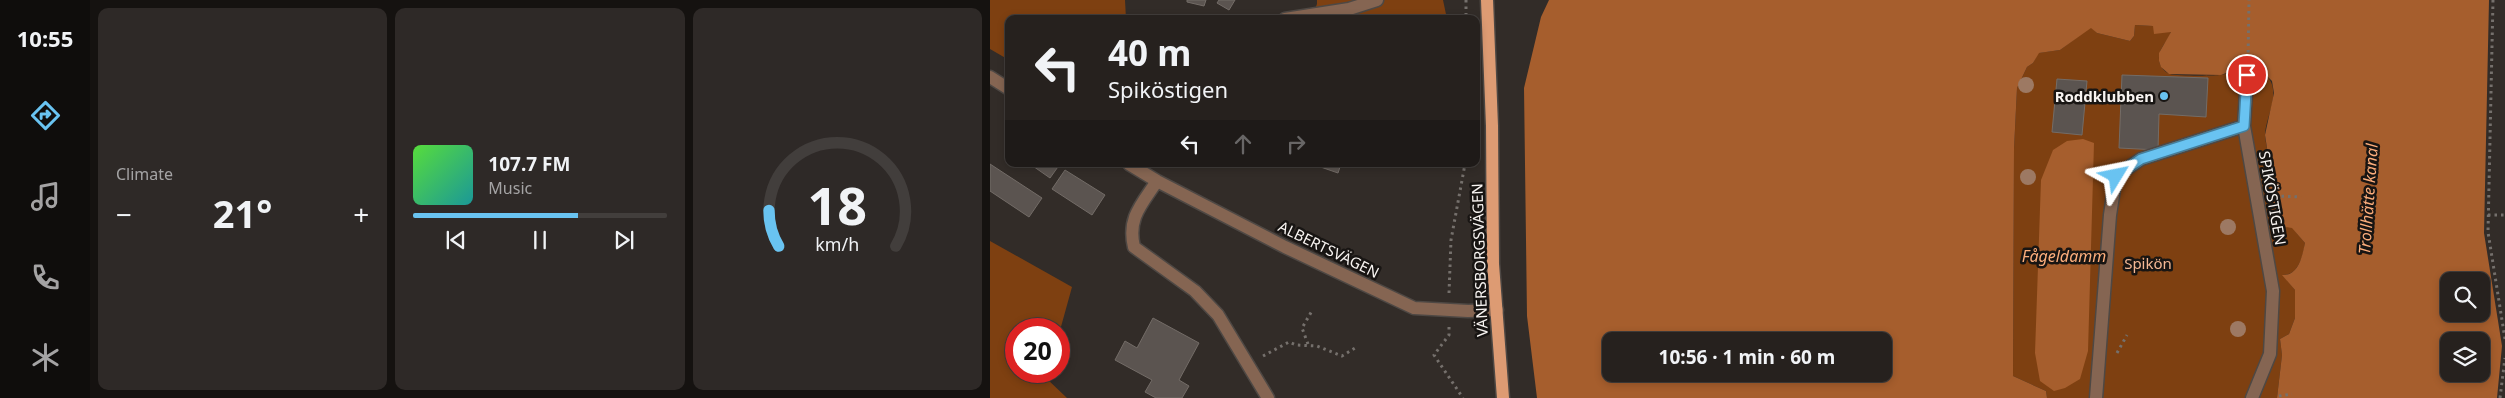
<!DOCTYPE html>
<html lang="en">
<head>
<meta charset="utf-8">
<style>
  :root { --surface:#26211e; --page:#2e2927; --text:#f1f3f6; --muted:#a4a3a4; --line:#423e3c; --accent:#69c3f1 }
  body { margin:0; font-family:"Noto Sans",sans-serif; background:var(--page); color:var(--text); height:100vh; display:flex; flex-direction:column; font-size:19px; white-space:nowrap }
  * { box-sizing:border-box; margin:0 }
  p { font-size:16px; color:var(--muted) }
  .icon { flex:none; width:28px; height:28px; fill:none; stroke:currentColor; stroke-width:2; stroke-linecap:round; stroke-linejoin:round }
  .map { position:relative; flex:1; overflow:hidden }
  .sheet { display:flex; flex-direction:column; gap:8px; padding:8px; background:#151210; width:900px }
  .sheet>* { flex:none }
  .hud { position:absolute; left:15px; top:15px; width:475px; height:152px; border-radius:10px; box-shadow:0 2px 8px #0003,0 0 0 1px var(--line); background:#26211e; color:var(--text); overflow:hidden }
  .fabs { position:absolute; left:1450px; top:272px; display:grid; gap:10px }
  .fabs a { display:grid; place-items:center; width:50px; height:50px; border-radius:10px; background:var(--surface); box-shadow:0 2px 8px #0003,0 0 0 1px var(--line); font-size:25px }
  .speed { position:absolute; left:15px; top:318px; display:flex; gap:10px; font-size:25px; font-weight:700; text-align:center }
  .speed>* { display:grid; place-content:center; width:65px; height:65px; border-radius:50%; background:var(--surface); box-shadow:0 2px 8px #0003,0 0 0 1px var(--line); line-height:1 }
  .speed .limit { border:8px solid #d22; background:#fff; color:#111 }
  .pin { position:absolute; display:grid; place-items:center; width:42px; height:42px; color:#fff; margin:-21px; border:2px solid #fff; border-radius:50%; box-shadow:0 1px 5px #0007 }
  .me { position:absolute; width:55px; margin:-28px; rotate:55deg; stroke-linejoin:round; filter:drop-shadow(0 0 4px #0008) }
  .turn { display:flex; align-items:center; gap:18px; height:105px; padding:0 20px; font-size:22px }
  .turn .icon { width:65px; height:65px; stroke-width:2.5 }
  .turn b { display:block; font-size:35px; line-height:42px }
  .lanes { display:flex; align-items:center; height:48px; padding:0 20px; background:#0003; justify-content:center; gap:25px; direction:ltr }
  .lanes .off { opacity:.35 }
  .big { font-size:38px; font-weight:700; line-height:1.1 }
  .sheet .tile { flex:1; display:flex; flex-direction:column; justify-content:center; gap:8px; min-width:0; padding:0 18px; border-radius:10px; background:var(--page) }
  .sheet .dial { align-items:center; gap:0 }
  .dial svg { height:130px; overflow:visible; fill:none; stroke:var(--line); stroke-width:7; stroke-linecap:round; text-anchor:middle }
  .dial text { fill:var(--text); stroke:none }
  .song { display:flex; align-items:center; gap:15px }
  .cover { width:60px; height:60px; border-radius:8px; background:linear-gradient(135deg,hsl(110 70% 55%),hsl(180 70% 35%)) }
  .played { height:5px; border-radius:2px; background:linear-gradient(90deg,var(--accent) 65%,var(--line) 65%) }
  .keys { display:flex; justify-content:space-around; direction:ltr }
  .heat { display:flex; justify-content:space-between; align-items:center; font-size:28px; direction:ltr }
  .sheet .tiles { flex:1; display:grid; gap:8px; grid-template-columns:repeat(3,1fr) }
  .trip { position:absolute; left:612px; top:332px; width:290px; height:50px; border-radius:10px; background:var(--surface); box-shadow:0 2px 8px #0003,0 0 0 1px var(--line); font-weight:700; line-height:50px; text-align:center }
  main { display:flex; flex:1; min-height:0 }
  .menu { display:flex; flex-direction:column; width:90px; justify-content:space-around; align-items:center; background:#0f0d0c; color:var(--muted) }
  .menu .icon { width:35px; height:35px }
  .menu .selected { color:var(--accent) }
  .menu b { font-size:22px; color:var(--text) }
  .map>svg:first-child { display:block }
  .green { fill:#7e4011 }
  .water { fill:#a65e2d; fill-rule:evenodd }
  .building { fill:#5b5450; stroke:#736c67 }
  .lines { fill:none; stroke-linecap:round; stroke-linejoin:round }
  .minor-casing { stroke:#4e4844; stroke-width:15 }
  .major-casing { stroke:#4e4844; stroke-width:15 }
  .path { stroke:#75706c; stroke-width:3; stroke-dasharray:2.5 4; stroke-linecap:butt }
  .minor { stroke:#856552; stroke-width:12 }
  .major { stroke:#dd9b73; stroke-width:12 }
  .tree { fill:#9d7963 }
  .route-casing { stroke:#447f9d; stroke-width:12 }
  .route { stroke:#69c3f1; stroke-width:9 }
  .poi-dot { fill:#69c3f1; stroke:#181513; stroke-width:2 }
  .labels { text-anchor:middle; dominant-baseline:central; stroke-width:5; stroke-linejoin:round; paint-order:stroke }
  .poi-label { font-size:15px; font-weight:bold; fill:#f8f4f1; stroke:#181513; text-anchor:end }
  .street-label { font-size:15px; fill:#f8f4f1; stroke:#181513 }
  .park-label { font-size:15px; fill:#f5b894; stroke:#181513 }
  .water-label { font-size:16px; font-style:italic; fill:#fdae7c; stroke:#181513 }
</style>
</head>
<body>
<main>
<nav class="menu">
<b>10:55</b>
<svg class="icon selected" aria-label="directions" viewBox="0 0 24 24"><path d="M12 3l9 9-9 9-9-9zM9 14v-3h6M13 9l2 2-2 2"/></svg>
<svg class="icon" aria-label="music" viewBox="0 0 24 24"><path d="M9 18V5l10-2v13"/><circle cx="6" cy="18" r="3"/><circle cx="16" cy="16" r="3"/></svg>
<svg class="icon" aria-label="phone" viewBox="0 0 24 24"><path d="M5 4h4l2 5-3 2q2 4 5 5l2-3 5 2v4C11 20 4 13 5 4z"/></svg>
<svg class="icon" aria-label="climate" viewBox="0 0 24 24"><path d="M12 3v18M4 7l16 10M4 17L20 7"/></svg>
</nav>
<section class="sheet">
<div class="tiles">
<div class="tile"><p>Climate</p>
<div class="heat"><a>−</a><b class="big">21°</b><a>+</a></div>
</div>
<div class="tile">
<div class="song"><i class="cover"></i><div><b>107.7 FM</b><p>Music</p></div></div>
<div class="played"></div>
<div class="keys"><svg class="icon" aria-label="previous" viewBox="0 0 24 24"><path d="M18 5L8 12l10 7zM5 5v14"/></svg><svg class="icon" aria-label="pause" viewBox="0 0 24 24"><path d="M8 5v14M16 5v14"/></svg><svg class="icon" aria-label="next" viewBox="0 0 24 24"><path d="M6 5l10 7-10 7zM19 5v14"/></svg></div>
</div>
<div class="tile dial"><svg viewBox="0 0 100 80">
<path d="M14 69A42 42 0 1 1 86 69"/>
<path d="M14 69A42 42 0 0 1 8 47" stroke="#69c3f1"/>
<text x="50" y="56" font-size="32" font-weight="700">18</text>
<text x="50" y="72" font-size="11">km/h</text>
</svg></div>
</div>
</section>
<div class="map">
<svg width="1515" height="398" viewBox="0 0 1515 398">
  <rect width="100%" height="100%" fill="#322c28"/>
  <path class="green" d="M0 0H135L136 19H19V60L0 49Z
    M327 0H453L457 19H321L327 4Z
    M1145 25 1163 26 1170 32H1181C1178 41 1168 49 1169 59 1169 65 1174 72 1180 74 1186 76 1221 76 1229 75 1244 74 1262 61 1276 75 1292 91 1277 114 1275 133 1274 147 1295 217 1303 228 1306 233 1311 238 1315 243 1313 255 1309 275 1293 275L1305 290V318L1299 334 1290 339 1292 355 1287 398H1057L1056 391 1023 376 1024 149 1027 88 1037 67 1043 63 1048 53 1070 50 1101 27 1107 33 1140 41 1144 36Z
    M0 241 82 287 69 334V329H26V371H58L56 378 77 398H0Z"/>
  <path class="water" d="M559 0H1499L1494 233 1512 346 1507 398H1287L1292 355 1290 339 1299 334 1305 318V290L1292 275C1309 276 1312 256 1315 243L1302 228 1289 226 1281 211 1279 161 1275 135 1284 93 1282 81 1274 73 1266 69H1247L1231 75 1179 74 1171 67 1169 61V53L1181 32 1164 34 1163 26 1145 25 1144 36 1140 41 1107 33 1101 28 1070 50 1049 53 1043 63 1037 67 1027 88 1024 149 1023 376 1056 391 1057 398H547L537 316 534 88 551 17ZM1459 281H1491V314H1459ZM621 341H894V374H621ZM1459 341H1491V374H1459Z
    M1093 139 1104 143 1098 351 1090 379 1075 388 1064 391 1050 381 1045 353 1051 180 1063 150 1077 141Z"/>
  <path class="building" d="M197 0H216L214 6 197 2Z
    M229 0H245L239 10 227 3Z
    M1132 75 1218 78 1216 117 1169 114 1168 150 1129 148Z
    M1067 79 1097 81 1092 135 1062 132Z
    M0 164 52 198 39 217 0 191Z
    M40 164H70L60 178Z
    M322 164H351L348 173Z
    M75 170 115 195 102 215 62 189Z
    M163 318 209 343 189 380 199 386 192 398H166L155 392 162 380 125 360 135 341 147 348Z"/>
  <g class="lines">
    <g class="minor-casing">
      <path id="minor" d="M295 19 359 9 387 0
        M1257 75 1254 126 1283 291 1280 354 1262 398
        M0 77 19 89
        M139 164 167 181 295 247 424 308 478 311 507 310
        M167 181C152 204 137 218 144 247L205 291 228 315 278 398
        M1106 398 1120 215 1126 176 1151 159 1254 126"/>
    </g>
    <g class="major-casing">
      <path id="major" d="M497 0 502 126 503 264 513 398"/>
    </g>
    <path class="path" d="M476 0V19
      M1503 0 1498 232 1515 339
      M1258 59 1259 0
      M1285 196 1311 197
      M1498 215H1515
      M459 293 461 240 475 164
      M459 327V335L444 355 473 398
      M318 344 312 328 323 309
      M1127 353 1137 335
      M273 356 299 342 306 345 327 346 352 356 365 348
      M1289 396 1302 394
      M1510 398 1515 358"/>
    <use href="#minor" class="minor"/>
    <use href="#major" class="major"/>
  </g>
  <g class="tree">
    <circle cx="1036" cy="85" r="8"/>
    <circle cx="1038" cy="177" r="8"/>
    <circle cx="1238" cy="227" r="8"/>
    <circle cx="1248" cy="329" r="8"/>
  </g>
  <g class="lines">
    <g class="route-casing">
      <path id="route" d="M1126 176 1151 159 1254 126 1257 75"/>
    </g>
    <use href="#route" class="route"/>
  </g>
  <circle class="poi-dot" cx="1174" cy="96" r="5"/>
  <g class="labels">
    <g class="poi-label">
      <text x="1164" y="96">Roddklubben</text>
    </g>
    <g class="street-label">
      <text transform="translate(1283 198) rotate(80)">SPIKÖSTIGEN</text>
      <text transform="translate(339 249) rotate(26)">ALBERTSVÄGEN</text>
      <text transform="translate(489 260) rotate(-92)">VÄNERSBORGSVÄGEN</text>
    </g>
    <g class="park-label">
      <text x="1158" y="263">Spikön</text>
    </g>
    <g class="water-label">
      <text transform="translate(1378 199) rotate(-86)">Trollhätte kanal</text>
      <text x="1074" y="256">Fågeldamm</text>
    </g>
  </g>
</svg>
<div class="fabs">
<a><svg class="icon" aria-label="search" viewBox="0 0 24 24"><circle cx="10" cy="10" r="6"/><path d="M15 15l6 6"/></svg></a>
<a><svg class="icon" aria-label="layers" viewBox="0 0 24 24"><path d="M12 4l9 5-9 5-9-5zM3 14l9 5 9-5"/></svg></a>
</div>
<div class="speed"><div class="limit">20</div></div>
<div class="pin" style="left:1257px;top:75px;background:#d93025"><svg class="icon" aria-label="arrive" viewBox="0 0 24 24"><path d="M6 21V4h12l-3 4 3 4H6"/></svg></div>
<svg class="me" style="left:1126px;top:176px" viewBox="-20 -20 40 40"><path d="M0-17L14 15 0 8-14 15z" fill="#69c3f1" stroke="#fff" stroke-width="4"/></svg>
<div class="trip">10:56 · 1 min · 60 m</div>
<div class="hud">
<div class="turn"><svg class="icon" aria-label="left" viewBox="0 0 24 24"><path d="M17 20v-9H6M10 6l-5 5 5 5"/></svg><div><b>40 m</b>Spiköstigen</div></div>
<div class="lanes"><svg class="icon" aria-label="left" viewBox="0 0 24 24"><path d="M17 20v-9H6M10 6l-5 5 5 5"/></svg><svg class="icon off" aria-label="ahead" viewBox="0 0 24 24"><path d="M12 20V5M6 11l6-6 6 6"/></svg><svg class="icon off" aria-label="right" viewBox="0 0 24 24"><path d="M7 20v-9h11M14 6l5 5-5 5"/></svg></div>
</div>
</div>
</main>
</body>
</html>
